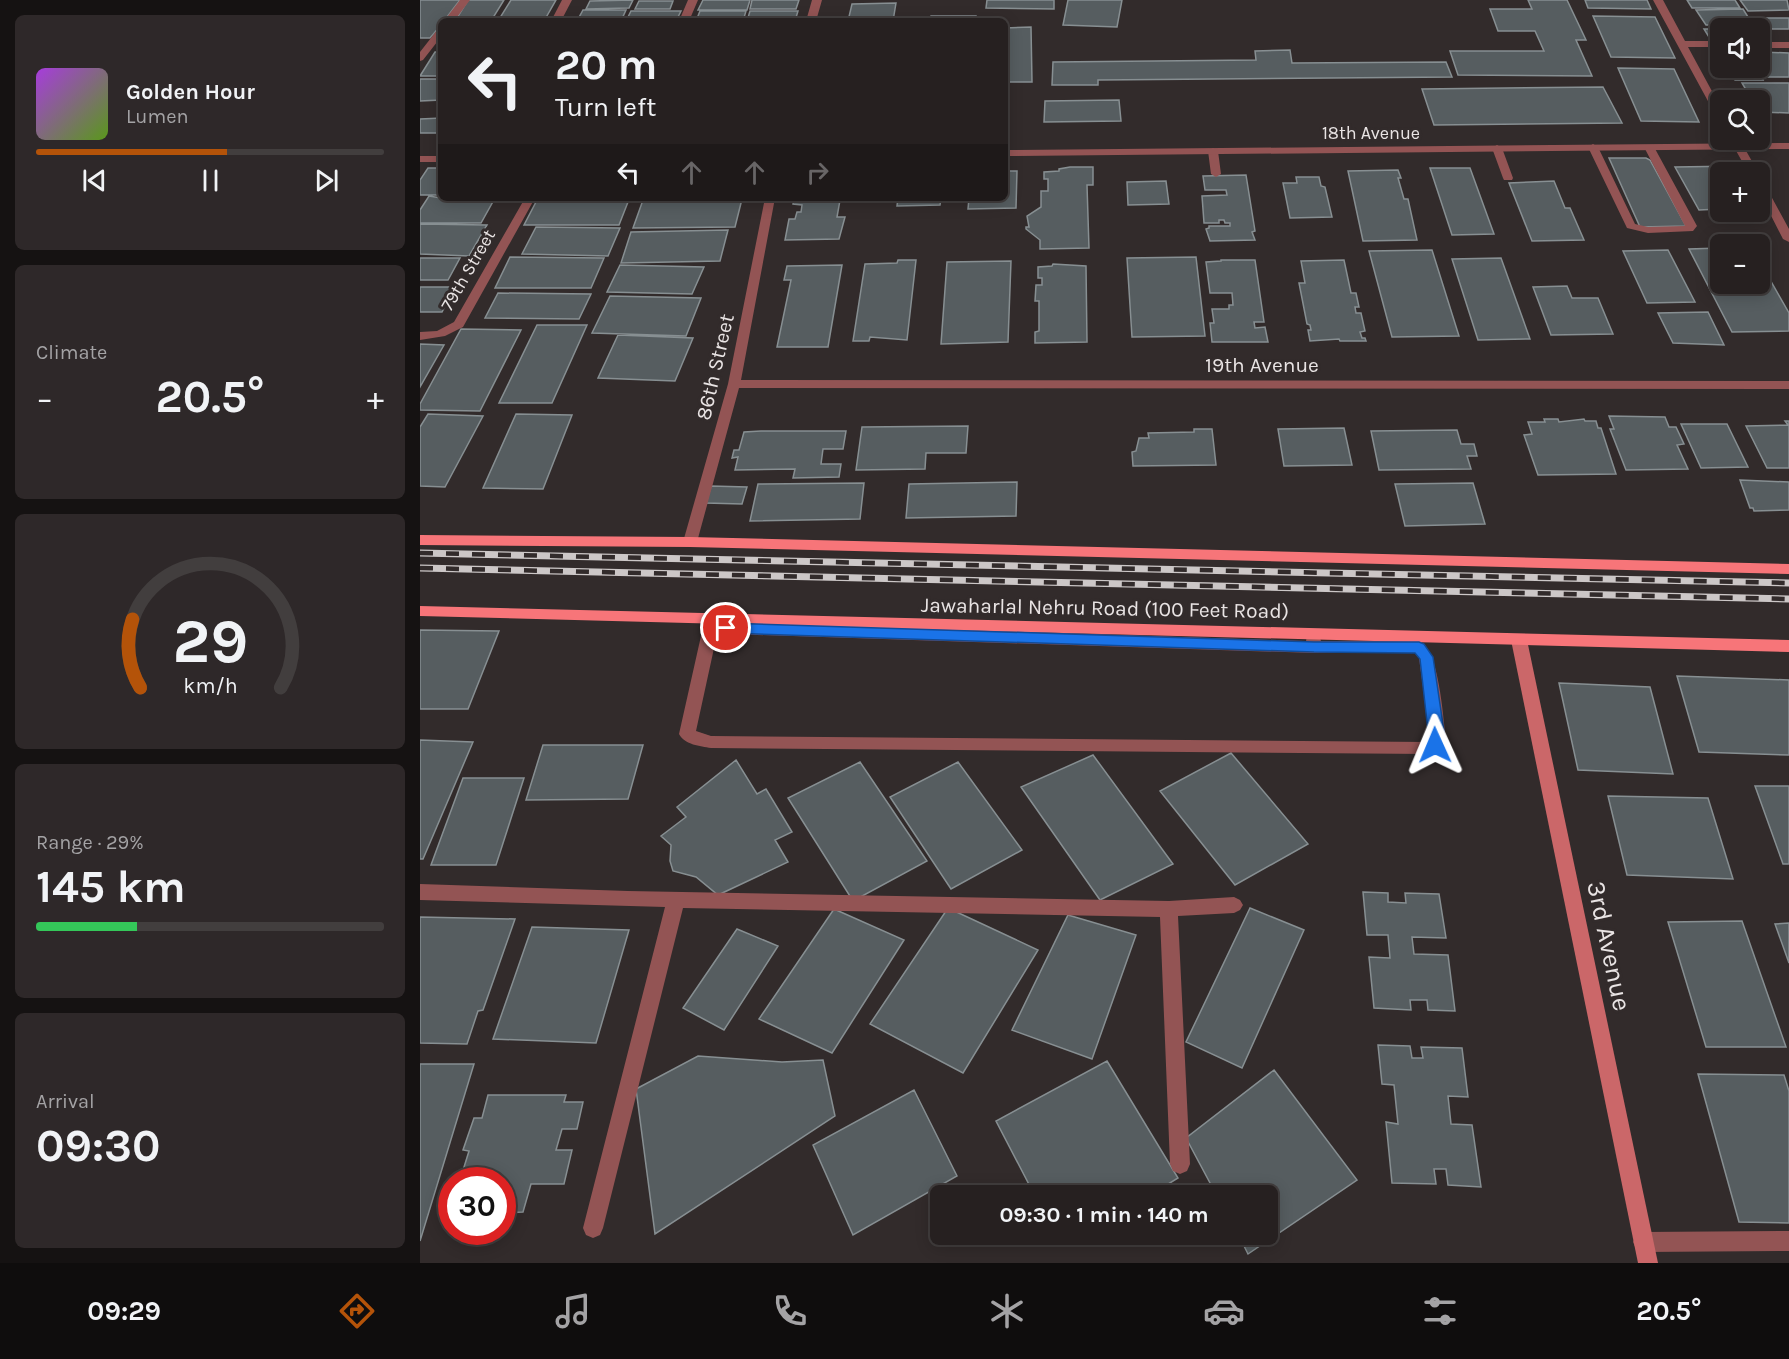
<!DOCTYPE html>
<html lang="en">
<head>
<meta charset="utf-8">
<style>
  :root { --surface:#262020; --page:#2e2829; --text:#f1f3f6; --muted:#a4a3a5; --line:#423e3e; --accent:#b45309 }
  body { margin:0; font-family:Karla,sans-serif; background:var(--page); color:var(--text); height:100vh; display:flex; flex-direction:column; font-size:22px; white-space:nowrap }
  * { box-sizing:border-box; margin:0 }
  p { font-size:20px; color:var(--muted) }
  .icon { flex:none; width:33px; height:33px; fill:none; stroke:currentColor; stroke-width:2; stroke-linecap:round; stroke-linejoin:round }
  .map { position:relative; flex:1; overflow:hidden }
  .sheet { display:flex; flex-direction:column; gap:15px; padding:15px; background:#151212; width:420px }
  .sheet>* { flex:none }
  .banner { position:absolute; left:18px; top:18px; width:570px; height:183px; border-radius:9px; box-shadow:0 3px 15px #0003,0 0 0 2px var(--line); background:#262020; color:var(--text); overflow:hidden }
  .tools { position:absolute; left:1290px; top:18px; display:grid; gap:12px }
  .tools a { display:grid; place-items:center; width:60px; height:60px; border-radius:9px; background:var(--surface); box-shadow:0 3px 15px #0003,0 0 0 2px var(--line); font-size:30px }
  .speed { position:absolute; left:18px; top:1167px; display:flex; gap:12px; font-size:30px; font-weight:700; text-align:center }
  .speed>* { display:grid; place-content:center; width:78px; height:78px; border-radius:50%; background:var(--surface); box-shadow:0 3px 15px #0003,0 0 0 2px var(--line); line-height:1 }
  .speed .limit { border:9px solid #d22; background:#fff; color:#111 }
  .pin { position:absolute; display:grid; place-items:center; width:51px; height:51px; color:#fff; margin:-26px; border:3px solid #fff; border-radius:50%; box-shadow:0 2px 6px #0007 }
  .me { position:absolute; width:66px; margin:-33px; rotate:359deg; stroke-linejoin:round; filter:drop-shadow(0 0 4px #0008) }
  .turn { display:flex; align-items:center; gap:21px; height:126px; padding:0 18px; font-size:27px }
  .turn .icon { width:78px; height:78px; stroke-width:2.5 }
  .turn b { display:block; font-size:42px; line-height:51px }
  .lanes { display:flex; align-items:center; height:57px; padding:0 18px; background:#0003; justify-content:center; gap:30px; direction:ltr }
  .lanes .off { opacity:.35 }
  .big { font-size:45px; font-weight:700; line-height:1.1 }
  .sheet .widget { flex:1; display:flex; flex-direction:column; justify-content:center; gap:9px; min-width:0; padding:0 21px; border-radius:9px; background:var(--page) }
  .sheet .dial { align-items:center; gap:0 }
  .dial svg { height:156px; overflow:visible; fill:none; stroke:var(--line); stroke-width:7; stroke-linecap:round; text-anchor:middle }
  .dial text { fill:var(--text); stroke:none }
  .song { display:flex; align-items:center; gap:18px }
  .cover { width:72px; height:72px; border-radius:9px; background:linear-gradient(135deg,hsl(280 70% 55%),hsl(90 70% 35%)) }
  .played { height:6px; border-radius:3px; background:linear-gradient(90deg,var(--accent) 55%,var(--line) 55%) }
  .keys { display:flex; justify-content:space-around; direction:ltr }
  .heat { display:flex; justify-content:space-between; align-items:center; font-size:33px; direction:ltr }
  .charge { height:9px; border-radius:4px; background:linear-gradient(90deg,#34c759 29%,var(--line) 0) }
  .trip { position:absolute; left:510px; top:1185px; width:348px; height:60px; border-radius:9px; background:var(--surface); box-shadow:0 3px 15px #0003,0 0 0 2px var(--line); font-weight:700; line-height:60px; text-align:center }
  .tab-bar { display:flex; height:96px; justify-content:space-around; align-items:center; background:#0f0d0d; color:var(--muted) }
  .tab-bar .icon { width:42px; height:42px }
  .tab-bar .selected { color:var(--accent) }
  .tab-bar b { font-size:27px; color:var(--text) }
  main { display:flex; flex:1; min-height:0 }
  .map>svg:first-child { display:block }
  .building { fill:#565d60; stroke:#878f92; stroke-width:1.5 }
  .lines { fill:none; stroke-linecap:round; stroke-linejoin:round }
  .minor { fill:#935454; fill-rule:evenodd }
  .tertiary { fill:#935454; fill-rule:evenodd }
  .secondary { fill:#cb6769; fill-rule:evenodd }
  .primary { fill:#f77579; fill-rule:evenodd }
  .rail-casing { stroke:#ccc7c7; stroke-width:7 }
  .rail { stroke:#322b2b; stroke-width:4.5; stroke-dasharray:13; stroke-linecap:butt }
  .route { fill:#1a73e8; stroke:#114b97; stroke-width:1.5 }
  .labels { text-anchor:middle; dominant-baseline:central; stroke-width:6; stroke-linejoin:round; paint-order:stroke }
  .far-street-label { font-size:18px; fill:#e9e4e4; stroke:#322b2b }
  .street-label { font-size:21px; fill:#e9e4e4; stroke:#322b2b }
  .near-street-label { font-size:26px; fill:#e9e4e4; stroke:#322b2b }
</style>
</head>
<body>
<main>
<section class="sheet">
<div class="widget">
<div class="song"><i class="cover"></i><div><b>Golden Hour</b><p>Lumen</p></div></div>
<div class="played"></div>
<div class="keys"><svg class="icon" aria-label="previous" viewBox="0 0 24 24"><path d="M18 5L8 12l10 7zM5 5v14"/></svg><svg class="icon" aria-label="pause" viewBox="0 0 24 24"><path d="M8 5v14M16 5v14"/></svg><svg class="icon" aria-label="next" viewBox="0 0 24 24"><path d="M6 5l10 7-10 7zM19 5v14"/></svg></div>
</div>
<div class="widget"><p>Climate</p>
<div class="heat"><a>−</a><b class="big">20.5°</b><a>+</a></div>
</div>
<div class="widget dial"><svg viewBox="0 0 100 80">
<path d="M14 69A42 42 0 1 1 86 69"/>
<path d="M14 69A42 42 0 0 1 10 34" stroke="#b45309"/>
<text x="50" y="56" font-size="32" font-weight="700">29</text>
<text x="50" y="72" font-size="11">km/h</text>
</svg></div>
<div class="widget"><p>Range · 29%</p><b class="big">145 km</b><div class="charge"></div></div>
<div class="widget"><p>Arrival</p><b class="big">09:30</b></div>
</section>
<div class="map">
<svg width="1369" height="1263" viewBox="0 0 1369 1263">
  <rect width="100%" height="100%" fill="#322b2b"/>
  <path class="building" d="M0 0H40L24 21H21V25L10 38H0Z
    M48 0H84L71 21H35Z
    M91 0H136L124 21H78Z
    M213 0 209 8 166 9 170 1Z
    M283 0H330L327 10H278Z
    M332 0H379L376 9H330Z
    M567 0H634V9L566 8Z
    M648 0H702L697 27 643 25Z
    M1108 0H1147L1166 40H1156L1172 76 1038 75 1030 51H1124L1115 31H1078L1070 9H1112Z
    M1165 0H1227L1231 9 1168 8Z
    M1267 0H1315L1320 8H1272Z
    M1320 0H1367L1369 10 1328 11Z
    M219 1H253L250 9H215Z
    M476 3 473 21H428L432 4Z
    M1323 9 1333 25H1286L1276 10Z
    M163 10H206L201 21H157Z
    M211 11H261L256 21H206Z
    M280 11H326L323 21H276Z
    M330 11H378L375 21H327Z
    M511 16H556V21H510Z
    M1173 16 1235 17 1255 58 1191 57Z
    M1344 18H1369V29H1352Z
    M611 27 612 82H585V28Z
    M1284 29H1300V42H1292Z
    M870 50 872 63 1026 62 1032 77 678 80V85H632L633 62 836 60 835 51Z
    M15 52H21V76H0Z
    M1340 52 1369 53V77H1344L1339 68Z
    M1198 68 1254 69 1279 122 1221 121Z
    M1308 68H1336L1343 80H1315Z
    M0 79H21V100L0 101Z
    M1322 83H1369V113L1340 112V100H1332Z
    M1183 87 1202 123 1014 125 1002 89Z
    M699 100 701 121 624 122 625 101Z
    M21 118V133H0V119Z
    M1189 158H1226L1230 160 1266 226 1220 227Z
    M1320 166 1323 172H1300V209L1279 210 1255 167Z
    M650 167H673V185H667L669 248 620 249V240L606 229V227H609L607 216 621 207V191H628V179H624V172L639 171V169Z
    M8 168H21V195H0V180Z
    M1010 168H1050L1074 234 1032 235Z
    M978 170 981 178H978L984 199H988L997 240 943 241 928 171Z
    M585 171H597L596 208 548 209 549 198H585Z
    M826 175 835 231 832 232 835 240 790 241 786 229 789 228V226H810V223H805L804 220H799V223H784L782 196 807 195 806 190H785L783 176Z
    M876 177H899L901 186 905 187 912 217 870 218 863 183H877Z
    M746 181 749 204 708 205 707 182Z
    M1134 181 1145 208H1150L1164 240 1112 241 1089 183Z
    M9 196 21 198H75L61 223H0V210Z
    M374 198H428L420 200 417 217H425L419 239 365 240 369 219H375L377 212H381L382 205 373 204Z
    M478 198H521L520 205 477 206Z
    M322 199 315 227 213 228 223 200Z
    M116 202H208L199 225H104Z
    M0 224 67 225 49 256 0 254Z
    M116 227 200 228 188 256 102 254Z
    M308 230 300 261 201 263 211 232Z
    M1300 248V284H1340V262L1369 313V331L1312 332 1269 249Z
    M1012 250 1039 336 972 337 949 251Z
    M1248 250 1275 302 1227 303 1203 251Z
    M90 257 184 258 171 288H75Z
    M776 257 785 336 712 337 707 258Z
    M0 258H40L28 280H0Z
    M1081 258 1110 339 1058 340 1032 259Z
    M478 260H496L487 340 450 337 449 341H433L445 264 477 263Z
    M801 260H835L844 322H834L835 328 845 327 848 342H792L790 323H794L792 309H809V305H813L812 293H790L786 262 801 261Z
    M924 260 931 293H936L939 307H935L936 313H941L945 331 940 332 942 338H945L946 341H920L919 339 890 341 888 330H891L890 325 887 324 879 283H885L881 261Z
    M591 261 588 342 521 344 527 262Z
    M633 264 666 266 667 342 615 343V332L619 331V301H615L616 285H622V278H618V267L632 266Z
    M200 265 284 267 272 294 187 292Z
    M422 265 408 347H357L371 280H364L367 266Z
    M1147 286 1152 298H1178L1193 334 1131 335 1113 287Z
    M0 287H35L22 312H0Z
    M78 293 171 294 159 319 65 318Z
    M190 296 281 298 266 336 172 333Z
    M1288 312 1304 345 1253 343 1238 313Z
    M117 325H167L132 403H79Z
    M41 329 101 330 60 411 0 410V404Z
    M198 335 273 338 255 381 178 378Z
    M0 344 24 345 0 387Z
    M8 414 63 416 25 487 0 486V427Z
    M96 414 152 415 123 489 63 488Z
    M1189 416 1245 417 1249 427H1256L1264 444 1257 445 1268 469 1206 470 1190 429H1194Z
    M1124 419H1138L1139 422 1164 419 1165 421H1176L1178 428H1181L1196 474 1118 475 1104 435 1112 434 1108 422H1125Z
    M1365 421H1369V468H1347L1326 426 1368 425Z
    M1261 424H1307L1328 467 1281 468Z
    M548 426 546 453H506L505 469 436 470 442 427Z
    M924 428 932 465 864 466 858 429Z
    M774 429H792L796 465 713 466 712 452 716 451 719 438H729L728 433 774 432Z
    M1037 430 1041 444H1054L1057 456H1047L1051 469 959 470 951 431Z
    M341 431H426L423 449H403L401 464H421L419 477 373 478 375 469 315 470 318 457 312 458 314 450H319L324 432Z
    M1320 480 1369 482V510L1334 511 1333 508H1330Z
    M597 482 596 516 486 518 489 484Z
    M444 483 440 519 330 521 338 484Z
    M1053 483 1065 524 985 526 975 484Z
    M291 486 327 487 322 504 286 503Z
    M0 630 79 631 48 709H0Z
    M1257 676 1369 680V755L1279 752Z
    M1139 683 1230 687 1253 774 1158 770Z
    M0 740 53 742 3 859H0Z
    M123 745H223L208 799 106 800Z
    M811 753 888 844 815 885 740 791Z
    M673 755 753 864 680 900 601 787Z
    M316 760 337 794 346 789 372 832 355 840 368 862 298 895 276 877 253 871 250 861 251 845 241 836 266 817 257 807Z
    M440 762 507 861 433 901 368 798Z
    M538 762 602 850 531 889 470 797Z
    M43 778H104L76 865H11Z
    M1335 786H1369V864H1363Z
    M1188 796 1288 798 1313 879 1207 875Z
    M943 892 968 893V902L986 903 985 893 1019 894 1026 938 992 937 994 954 1028 955 1035 1011 1008 1010 1007 1000H990L991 1010 954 1008 949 957 970 958 968 935H947Z
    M528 908 618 950 543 1073 450 1024Z
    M830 908 884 930 822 1068 766 1042Z
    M414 909 484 940 412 1053 339 1019Z
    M648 915 716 935 672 1059 592 1030Z
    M0 917 95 919 63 1010 58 1011 47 1044 0 1043Z
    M1322 921 1366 1047H1286L1248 922Z
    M1369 923V963L1355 924Z
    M112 927 209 930 176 1043 73 1039Z
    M317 929 358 946 304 1030 263 1008Z
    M958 1045 990 1046 992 1058H1003L1001 1047 1042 1048 1048 1097 1028 1096 1031 1124 1052 1125 1061 1187 1028 1185 1026 1169H1014L1016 1184 972 1183 966 1122 978 1124 974 1085 962 1084Z
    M278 1056 362 1062 403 1060 415 1116 235 1234 216 1089Z
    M687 1061 758 1178 729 1196H615L576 1121Z
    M0 1064H54L0 1241Z
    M854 1070 937 1180 828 1254 818 1234H848V1196H797L766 1138Z
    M1278 1074 1364 1075 1369 1091V1223L1319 1222Z
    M494 1090 537 1176 433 1235 393 1145Z
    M68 1095H146L144 1102H163L157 1129H142L136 1150H152L144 1184H111L103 1212 82 1213V1180H40L49 1151 43 1150 54 1118H62Z
    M635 1234H662L642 1246Z"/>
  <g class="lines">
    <path class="minor" d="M40 0H50L34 21H24Z
      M142 0H152L141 21H131Z
      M268 0H278L269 21H259Z
      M392 0H402L396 21H386Z
      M1233 0H1243L1265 41H1300V47H1268L1300 106V117L1295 114Z
      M21 28V37L3 60 0 61V52L18 29Z
      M1340 42H1369V48H1340Z
      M1310 140H1320L1338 172H1328Z
      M1173 144 1178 147 1215 224 1228 227 1265 226 1224 147 1233 145 1277 226 1273 231 1228 233 1207 228 1168 147Z
      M1077 145 1082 148 1093 178 1092 180H1084L1083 178 1072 148Z
      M793 148 798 151 801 174 796 177 791 174 788 151Z
      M1340 182 1345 185 1369 229V242L1363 239 1340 194Z
      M105 198H115L43 327 25 336 0 340V332L17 331 34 322Z
      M345 198H355L321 380 1369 381V389L319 388 277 542 270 547 263 542 308 384Z
      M306 622 886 641 888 631H898L901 641H999C1019 648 1023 717 1026 738L1021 750 1009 754 291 748C280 746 265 745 259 734L281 636 284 632ZM308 634 894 653H995L999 658 1010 738 1007 742 291 736 276 731 296 639Z
      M0 884 208 891 749 901 814 897 820 900 823 905 820 910 814 913 758 916 770 1164 767 1171 760 1174 753 1171 750 1164 740 917 263 908 183 1228 180 1235 173 1238 166 1235 163 1228 245 907 0 900Z
      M1369 1231V1251L1223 1252 1216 1249 1213 1242 1216 1235 1223 1232Z"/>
    <path class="tertiary" d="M1369 143V149L585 156V150Z
      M0 156H21V162H0Z"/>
    <path class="secondary" d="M1099 634 1104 636 1107 640 1238 1263H1218L1091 640 1094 636Z"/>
    <path class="primary" d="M0 535 270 537 1369 564V574L270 547 0 545Z
      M0 606 1369 640V652L0 616Z"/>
    <g class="rail-casing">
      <path id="rail" d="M0 553 1369 583
        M0 568 1369 599"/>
    </g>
    <use href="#rail" class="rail"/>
  </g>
  <path class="route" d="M306 623 894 642H999L1004 644 1013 657 1025 738 1020 749H1010L1000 659 995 653 894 652 306 633 299 628Z"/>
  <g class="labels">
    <g class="far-street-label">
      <text x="951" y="133">18th Avenue</text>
      <text transform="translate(48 270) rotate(-60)">79th Street</text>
    </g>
    <g class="street-label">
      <text x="842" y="365">19th Avenue</text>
      <text transform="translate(295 367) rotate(-77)">86th Street</text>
      <text transform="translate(685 608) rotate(1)">Jawaharlal Nehru Road (100 Feet Road)</text>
    </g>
    <g class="near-street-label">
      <text transform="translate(1189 946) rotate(78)">3rd Avenue</text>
    </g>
  </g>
</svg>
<div class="tools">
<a><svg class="icon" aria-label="sound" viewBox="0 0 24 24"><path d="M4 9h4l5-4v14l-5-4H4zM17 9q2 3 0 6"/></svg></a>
<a><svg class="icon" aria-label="search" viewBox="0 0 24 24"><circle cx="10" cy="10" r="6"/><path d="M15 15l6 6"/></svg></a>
<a>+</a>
<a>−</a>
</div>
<div class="speed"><div class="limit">30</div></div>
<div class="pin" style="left:306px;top:628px;background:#d93025"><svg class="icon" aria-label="arrive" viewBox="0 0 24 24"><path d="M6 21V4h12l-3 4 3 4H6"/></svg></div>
<svg class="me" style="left:1015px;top:745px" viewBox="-20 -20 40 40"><path d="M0-17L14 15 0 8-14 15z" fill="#1a73e8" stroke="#fff" stroke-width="4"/></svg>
<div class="trip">09:30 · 1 min · 140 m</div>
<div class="banner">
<div class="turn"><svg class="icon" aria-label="left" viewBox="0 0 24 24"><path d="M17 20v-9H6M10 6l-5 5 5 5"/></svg><div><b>20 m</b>Turn left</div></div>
<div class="lanes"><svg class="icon" aria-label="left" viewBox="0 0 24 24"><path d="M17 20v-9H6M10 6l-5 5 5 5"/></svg><svg class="icon off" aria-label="ahead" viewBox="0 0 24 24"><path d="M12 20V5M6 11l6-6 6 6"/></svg><svg class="icon off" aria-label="ahead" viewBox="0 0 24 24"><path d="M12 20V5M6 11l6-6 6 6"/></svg><svg class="icon off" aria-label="right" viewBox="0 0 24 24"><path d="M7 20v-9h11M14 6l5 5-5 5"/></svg></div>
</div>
</div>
</main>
<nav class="tab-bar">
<b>09:29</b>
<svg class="icon selected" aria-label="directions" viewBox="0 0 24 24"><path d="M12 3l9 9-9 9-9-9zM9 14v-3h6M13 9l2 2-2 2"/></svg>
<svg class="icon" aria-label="music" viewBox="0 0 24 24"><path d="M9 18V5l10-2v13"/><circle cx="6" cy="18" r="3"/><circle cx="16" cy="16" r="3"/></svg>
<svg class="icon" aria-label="phone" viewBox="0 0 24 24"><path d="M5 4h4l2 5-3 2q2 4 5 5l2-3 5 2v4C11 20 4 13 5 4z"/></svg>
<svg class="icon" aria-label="climate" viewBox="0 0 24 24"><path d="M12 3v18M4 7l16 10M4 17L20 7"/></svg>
<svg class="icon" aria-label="car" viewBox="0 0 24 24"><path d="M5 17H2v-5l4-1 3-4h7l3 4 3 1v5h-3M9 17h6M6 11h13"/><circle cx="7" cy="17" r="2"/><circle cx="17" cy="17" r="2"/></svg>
<svg class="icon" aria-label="filters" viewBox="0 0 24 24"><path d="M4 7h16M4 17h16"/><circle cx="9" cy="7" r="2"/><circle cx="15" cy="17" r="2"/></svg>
<b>20.5°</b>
</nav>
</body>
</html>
